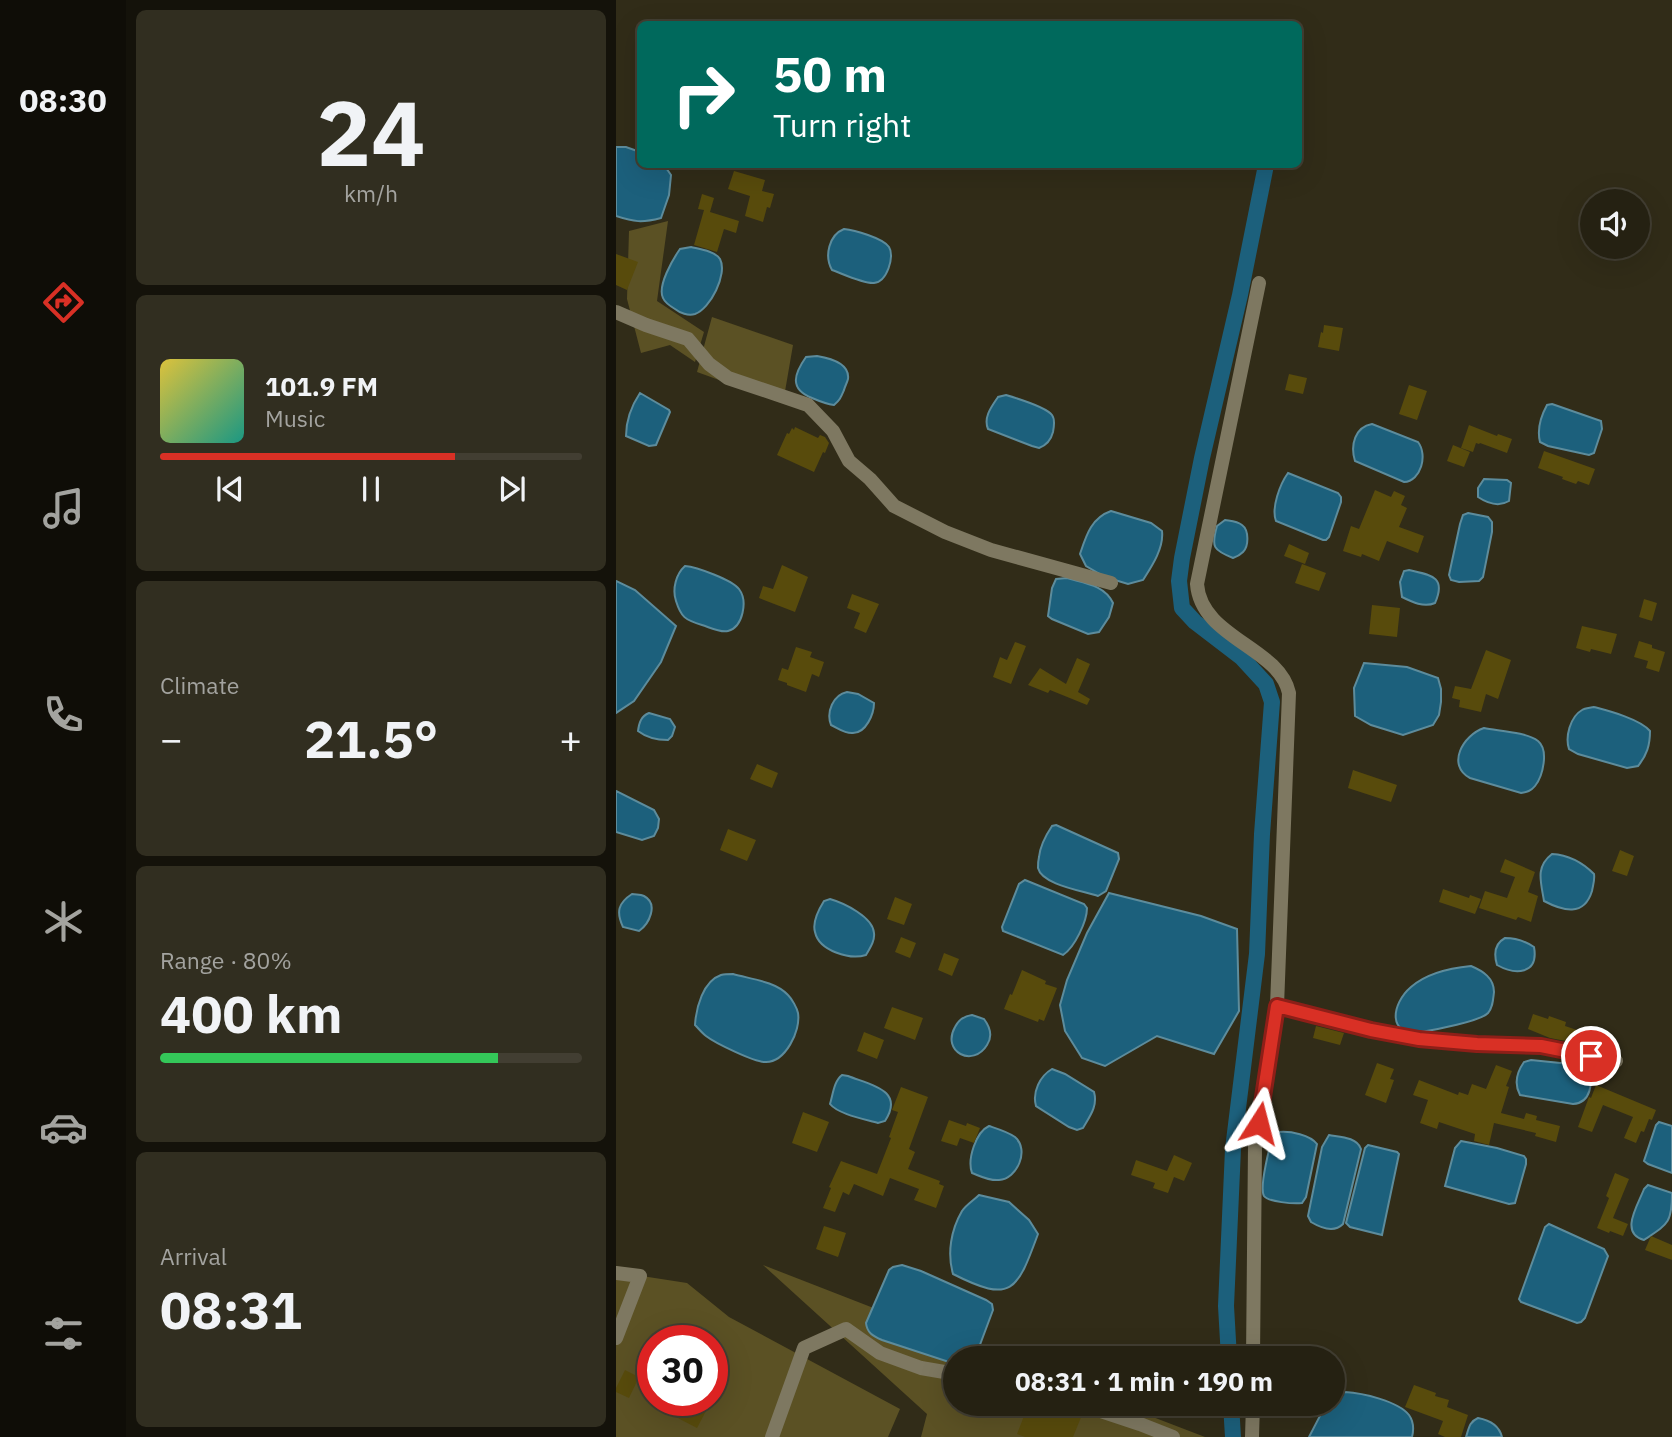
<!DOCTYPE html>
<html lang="en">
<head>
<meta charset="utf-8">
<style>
  :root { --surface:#252112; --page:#312e20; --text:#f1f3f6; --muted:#a3a39f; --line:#423e32; --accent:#d93025 }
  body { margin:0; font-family:"IBM Plex Sans",sans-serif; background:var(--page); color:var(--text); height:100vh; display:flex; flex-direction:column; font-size:26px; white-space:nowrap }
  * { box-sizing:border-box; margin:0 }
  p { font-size:23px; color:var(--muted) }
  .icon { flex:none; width:38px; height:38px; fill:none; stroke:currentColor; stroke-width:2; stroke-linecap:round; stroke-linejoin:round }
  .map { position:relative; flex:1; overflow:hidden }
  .sheet { display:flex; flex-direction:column; gap:10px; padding:10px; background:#14120a; width:490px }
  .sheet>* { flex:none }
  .top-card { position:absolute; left:21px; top:21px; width:665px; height:147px; border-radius:10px; box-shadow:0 7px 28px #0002,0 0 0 2px var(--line); background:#00695c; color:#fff; overflow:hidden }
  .buttons { position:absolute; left:964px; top:189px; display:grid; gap:14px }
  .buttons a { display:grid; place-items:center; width:70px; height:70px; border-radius:50%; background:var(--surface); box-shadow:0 7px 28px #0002,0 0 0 2px var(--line); font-size:35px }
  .speed { position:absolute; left:21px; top:1325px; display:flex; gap:14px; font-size:35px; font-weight:700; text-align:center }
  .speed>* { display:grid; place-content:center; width:91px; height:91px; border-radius:50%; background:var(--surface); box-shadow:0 7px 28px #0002,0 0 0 2px var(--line); line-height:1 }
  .speed .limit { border:10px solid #d22; background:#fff; color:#111 }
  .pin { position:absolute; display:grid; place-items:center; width:60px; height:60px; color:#fff; margin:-30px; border:4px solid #fff; border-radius:50%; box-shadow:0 2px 7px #0007 }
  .me { position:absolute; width:77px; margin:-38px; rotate:9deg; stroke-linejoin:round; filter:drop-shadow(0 0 5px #0008) }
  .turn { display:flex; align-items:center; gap:24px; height:147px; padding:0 21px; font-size:32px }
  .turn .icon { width:91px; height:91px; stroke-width:2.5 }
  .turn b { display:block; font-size:49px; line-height:60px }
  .big { font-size:52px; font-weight:700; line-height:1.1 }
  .sheet .card { flex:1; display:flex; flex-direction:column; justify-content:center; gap:10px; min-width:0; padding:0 24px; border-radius:10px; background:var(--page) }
  .sheet .dial { align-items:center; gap:0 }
  .dial b { font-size:91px; line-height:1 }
  .song { display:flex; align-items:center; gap:21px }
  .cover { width:84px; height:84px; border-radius:10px; background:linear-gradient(135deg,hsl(50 70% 55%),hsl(170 70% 35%)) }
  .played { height:7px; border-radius:4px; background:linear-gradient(90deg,var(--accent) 70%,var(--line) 70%) }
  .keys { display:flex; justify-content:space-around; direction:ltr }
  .heat { display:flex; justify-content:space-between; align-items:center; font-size:38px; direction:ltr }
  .charge { height:10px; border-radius:5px; background:linear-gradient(90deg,#34c759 80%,var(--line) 0) }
  .trip { position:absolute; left:327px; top:1346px; width:402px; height:70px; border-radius:35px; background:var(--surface); box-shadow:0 7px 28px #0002,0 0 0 2px var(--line); font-weight:700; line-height:70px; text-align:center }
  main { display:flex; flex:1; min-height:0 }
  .tabs { display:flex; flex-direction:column; width:126px; justify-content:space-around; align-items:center; background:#0f0d07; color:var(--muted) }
  .tabs .icon { width:49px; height:49px }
  .tabs .current { color:var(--accent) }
  .tabs b { font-size:32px; color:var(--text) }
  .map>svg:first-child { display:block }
  .green { fill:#5b5124; fill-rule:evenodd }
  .water { fill:#1c607c; stroke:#5d8c9c; stroke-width:2 }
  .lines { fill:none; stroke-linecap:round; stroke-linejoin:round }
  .canal { stroke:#1c607c; stroke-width:16 }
  .building { fill:#584b0c }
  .street { stroke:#7e7861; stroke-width:14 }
  .route-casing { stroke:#8d1f18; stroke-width:18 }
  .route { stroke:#d93025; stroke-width:12 }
</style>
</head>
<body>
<main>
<nav class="tabs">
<b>08:30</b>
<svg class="icon current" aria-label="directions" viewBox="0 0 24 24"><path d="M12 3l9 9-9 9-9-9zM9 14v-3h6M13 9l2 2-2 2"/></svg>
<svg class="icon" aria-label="music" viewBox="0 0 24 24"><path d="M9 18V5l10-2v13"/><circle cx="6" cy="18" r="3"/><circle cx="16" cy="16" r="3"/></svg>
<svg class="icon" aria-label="phone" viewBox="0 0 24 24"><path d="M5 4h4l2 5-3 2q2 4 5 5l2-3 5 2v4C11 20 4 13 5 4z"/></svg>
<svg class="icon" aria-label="climate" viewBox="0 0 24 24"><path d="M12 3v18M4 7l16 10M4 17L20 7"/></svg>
<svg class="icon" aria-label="car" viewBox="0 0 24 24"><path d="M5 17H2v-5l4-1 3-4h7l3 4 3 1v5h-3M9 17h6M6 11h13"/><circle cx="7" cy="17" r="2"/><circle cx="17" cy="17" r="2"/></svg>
<svg class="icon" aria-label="filters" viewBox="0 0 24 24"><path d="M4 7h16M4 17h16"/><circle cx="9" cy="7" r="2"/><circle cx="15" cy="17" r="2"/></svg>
</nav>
<section class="sheet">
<div class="card dial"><b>24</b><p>km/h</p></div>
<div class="card">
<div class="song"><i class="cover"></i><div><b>101.9 FM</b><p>Music</p></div></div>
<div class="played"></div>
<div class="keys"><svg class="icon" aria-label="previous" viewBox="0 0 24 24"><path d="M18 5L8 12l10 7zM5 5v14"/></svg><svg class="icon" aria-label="pause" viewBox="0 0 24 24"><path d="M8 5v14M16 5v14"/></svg><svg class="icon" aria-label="next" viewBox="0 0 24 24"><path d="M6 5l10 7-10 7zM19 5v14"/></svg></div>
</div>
<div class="card"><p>Climate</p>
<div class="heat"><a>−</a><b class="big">21.5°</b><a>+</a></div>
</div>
<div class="card"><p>Range · 80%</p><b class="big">400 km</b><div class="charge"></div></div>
<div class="card"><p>Arrival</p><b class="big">08:31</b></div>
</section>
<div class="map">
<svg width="1056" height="1437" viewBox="0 0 1056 1437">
  <rect width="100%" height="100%" fill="#312c18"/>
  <path class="green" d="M52 221 41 301 88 332 79 362 54 345 25 353 11 299 13 231Z
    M96 317 177 345 167 403 81 372Z
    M147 1265 386 1358H340V1404H503L589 1437H305L311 1414Z
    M0 1272 71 1283 113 1317 284 1409 272 1437H0ZM37 1340H96V1400H37Z"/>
  <path class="water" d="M0 147H10L24 152V164L48 165 55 175 53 195 45 218C26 223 18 222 0 216Z
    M228 229C238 230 267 238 273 247 279 256 271 282 258 283 248 284 227 274 216 270 208 256 213 235 228 229Z
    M75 247C83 249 99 251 104 259 112 274 94 309 79 314 72 316 64 313 59 309 54 306 49 303 47 298 41 286 57 259 64 249Z
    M201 356C213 358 234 363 232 379 231 383 229 386 228 390 225 397 224 400 218 405 210 404 203 401 196 398 173 389 178 374 190 357Z
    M24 393 53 410 54 412 40 445 33 446 10 436C10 421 16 405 24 393Z
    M390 395C400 398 430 407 436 415 439 419 438 427 437 432 435 440 431 445 423 448L416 446 372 429C367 417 376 406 382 397Z
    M936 404 985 421 986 429 978 453 973 455 932 446 924 442C921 430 925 416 931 405Z
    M756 424 802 442C812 455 805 481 788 482L739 461C734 445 739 427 756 424Z
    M672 473 722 493 725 497V502L713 537 710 540H707L660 521C655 508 664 484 672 473Z
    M868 479 891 480 895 483 893 501C883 507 871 503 862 497V488Z
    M495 511 535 523 546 531C548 548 536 566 527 580L512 584 489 577 470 566 464 554C470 536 475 518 495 511Z
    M852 513 872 517 876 522V532L867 577 863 581 843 582 835 580 833 575 844 524 847 515Z
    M609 520C615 521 621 521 626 525 633 530 633 546 627 552 624 555 620 557 617 558 597 550 595 547 601 526Z
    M69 566C81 567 116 580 123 589 132 601 127 627 112 631 104 633 93 627 86 625 69 620 65 617 60 601 56 589 60 574 69 566Z
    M793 570C814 575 831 576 819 603 808 608 796 602 786 597L784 582 788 571Z
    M451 578C468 583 489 585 497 603L493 617 483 632 472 634 436 619 432 616 436 588 440 579Z
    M0 581 19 590 60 626 45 662 18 701 0 713Z
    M748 663 791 667 822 678 825 689V702L823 715 817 725 787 735 755 725 739 716 738 688Z
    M231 692 242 694 258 703C258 714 250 733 237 733 229 734 222 728 215 725 210 712 217 695 231 692Z
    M978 707C993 711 1024 719 1034 731 1034 745 1031 755 1022 766L1011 768 962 754 953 749C949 737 954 717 966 710 969 708 974 708 978 707Z
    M33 713 54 719 59 727 56 736 52 740C41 740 31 738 22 731 23 723 25 716 33 713Z
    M868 728C883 731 910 732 922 741 933 750 927 776 919 786 915 791 911 792 905 793L854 778C830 765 847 735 868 728Z
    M0 791 38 810 43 819 42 828 38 836 26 840 0 832Z
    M440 825 502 853 503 859 490 891 482 896C468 891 426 885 422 868 422 865 422 861 423 857 424 847 430 835 436 826Z
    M936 854C953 855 966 862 978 874 979 880 977 885 976 891 968 917 947 911 928 901 925 882 919 867 936 854Z
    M409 880 468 904 471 908C471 921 459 947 447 955L387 931 386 927 403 884Z
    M493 893 585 916 621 929 623 1011 598 1054 541 1036 489 1066 466 1058 449 1031 444 1005 451 980 471 933Z
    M16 894C20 895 24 894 28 896 43 904 33 924 23 931L7 927C0 912 2 903 16 894Z
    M214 899C228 903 257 917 258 933 259 941 254 948 250 955 234 960 203 951 199 932 196 922 203 909 208 901Z
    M889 938C900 938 909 941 918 947 923 975 899 975 881 965 878 955 878 944 889 938Z
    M855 966C867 971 878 978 878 992 877 1000 877 1007 872 1013 865 1021 818 1030 805 1032 771 1037 775 1004 795 987 811 973 834 968 855 966Z
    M117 974C134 979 159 981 172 995 176 999 181 1008 182 1013 185 1031 169 1063 149 1062 138 1062 99 1043 90 1036 86 1033 82 1028 79 1025 80 1008 87 981 105 975 109 974 113 974 117 974Z
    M356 1015 368 1019C374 1027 377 1036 371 1045 357 1068 325 1052 339 1027 343 1019 348 1016 356 1015Z
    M915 1060 964 1065 971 1068C978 1082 975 1103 957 1104L904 1095C898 1084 901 1072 908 1062Z
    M436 1069 449 1074 478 1092C482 1106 474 1116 467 1128L461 1130 453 1127 420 1106C416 1092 424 1076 436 1069Z
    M226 1075 232 1076C255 1085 289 1090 269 1121L262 1123C248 1119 222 1114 214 1104 217 1094 218 1081 226 1075Z
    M1043 1122 1056 1126V1173L1032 1164 1028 1161 1040 1125Z
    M373 1126C382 1129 392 1132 399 1137 414 1150 401 1179 383 1180 373 1181 364 1176 356 1173 351 1159 360 1132 373 1126Z
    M663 1132C675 1131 694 1135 701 1144L690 1197 686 1203C678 1204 652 1202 648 1196 643 1187 654 1144 658 1134Z
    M713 1135C724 1137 741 1137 745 1149L727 1224C718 1233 705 1228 695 1222L692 1216 706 1147Z
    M845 1141 881 1148 908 1156 910 1159V1164L899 1203 893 1204 829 1186 839 1148Z
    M752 1145 781 1152 783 1154 766 1235 734 1227 730 1223 749 1148Z
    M1032 1185 1056 1193C1056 1223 1052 1224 1028 1240 1003 1233 1022 1205 1028 1189Z
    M363 1195 393 1202 413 1220 422 1234C401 1291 396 1304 337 1274 331 1253 335 1230 346 1211 350 1205 358 1200 363 1195Z
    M933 1224 988 1249 992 1256 969 1318 965 1322 961 1323 905 1302 903 1299 929 1227Z
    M286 1265 305 1271 370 1300 376 1304 377 1310 359 1358H340L339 1364 266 1340C257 1336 251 1333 250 1323L273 1270 277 1267Z
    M729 1392C746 1393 782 1401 793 1415 798 1422 798 1429 796 1437H693L707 1410 713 1404H718V1398L720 1395Z
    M862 1418C873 1420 883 1425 886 1437H850C853 1428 853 1422 862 1418Z"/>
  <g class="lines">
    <path class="canal" d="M613 1358 610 1306 617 1149 641 954 646 834 656 702 650 684 626 658 579 622 566 608 563 581 566 558 586 458 624 295 649 170
      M615 1404 617 1437"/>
  </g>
  <path class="building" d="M118 171 149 180 146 191 158 194 154 208 151 207 147 222 129 216 134 196 112 189Z
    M86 194 98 198 94 212 123 221 120 233 108 229 101 252 78 245 88 210 82 209Z
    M0 254 22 262 11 290 0 285Z
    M708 325 727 328 723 351 702 347 705 332 707 333Z
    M673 374 691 378 687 394 669 390Z
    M793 385 811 391 801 420 783 414Z
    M853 425 881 436 882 434 896 439 891 453 864 443 863 444 860 443 857 452 845 448Z
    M179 427 202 438 204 435 209 437 213 443 209 453 207 452 198 472 161 455 171 433 173 434 176 428 178 430Z
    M837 445 854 452 848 467 831 461Z
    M928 451 979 469 973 485 962 481 960 484 946 479 947 477 922 468Z
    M759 490 775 497 778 491 789 496 785 505 791 508 783 527 808 536 802 553 771 541 763 561 746 554 745 557 727 551 735 526 743 529Z
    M673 544 693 553 689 564 668 556Z
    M686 564 710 573 703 591 679 583Z
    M166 565 192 577 179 612 143 598 147 586 157 589Z
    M236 594 263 604 250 633 238 628 244 613 231 608Z
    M1028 599 1041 603 1036 621 1023 617Z
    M756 605 784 608 781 637 753 634Z
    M966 626 1001 634 995 654 975 649 974 652 960 648Z
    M1023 641 1036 645V648L1049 652 1043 672 1030 668 1032 661 1018 657Z
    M399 642 410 646 395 684 377 677 384 657 391 660Z
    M180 647 196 652 194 657 208 662 203 677 196 674 190 692 171 685V683L162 680 166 668 172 670Z
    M870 650 895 660 882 699 870 694 865 712 843 707 844 700 836 698 839 686 855 689Z
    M461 658 474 664 462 692 474 699 471 705 434 690 432 693 412 685 424 668 450 684Z
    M141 764 162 773 156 788 134 779Z
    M737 770 781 785 775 802 732 788Z
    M112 829 140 840 131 861 104 850Z
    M1004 850 1018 856 1011 876 996 871Z
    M889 859 919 872 912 892 922 896 915 922 902 917 900 920 863 908 869 891 891 898 899 877 884 872Z
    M827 889 853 898 854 895 865 899 859 914 823 902Z
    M279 897 296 904 288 925 271 919Z
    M285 937 300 943 294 958 279 952Z
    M328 953 343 959 336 976 322 970Z
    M406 970 430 981 429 984 441 988 428 1021 423 1019 422 1022 388 1009 394 994 396 995Z
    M276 1007 307 1018 299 1040 268 1028Z
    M917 1014 932 1019 933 1016 950 1022 949 1026 964 1031 960 1043 934 1038 912 1029Z
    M700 1026 728 1033 724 1045 697 1038Z
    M248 1032 268 1040 261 1059 241 1051Z
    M761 1063 778 1069 774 1079 778 1080 770 1103 749 1095Z
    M880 1065 896 1071 890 1086 893 1087 885 1113 908 1119 910 1113 921 1116 920 1120 944 1126 940 1142 919 1136 920 1133 878 1123 873 1145 858 1141 859 1134 823 1122 821 1129 804 1123 812 1100 797 1095 803 1080 842 1095 843 1092 852 1095 856 1084 870 1089Z
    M980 1085 1040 1110 1036 1120 1033 1119 1028 1132 1025 1131 1020 1143 1008 1138 1017 1117 987 1105 976 1132 962 1127 973 1097 975 1098Z
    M285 1087 312 1097 293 1149 299 1152 292 1169 324 1181 323 1184 328 1186 320 1208 298 1200 303 1189 274 1178 267 1196 238 1184 233 1195 227 1192 219 1212 207 1208 215 1188 213 1187 225 1161 261 1174 275 1138 273 1137 282 1112 276 1110Z
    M187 1112 213 1122 201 1152 176 1143Z
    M333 1120 350 1126 351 1123 364 1128 358 1143 344 1138 341 1146 325 1141Z
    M558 1155 576 1163 568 1181 558 1177 552 1193 537 1188 539 1183 515 1175 520 1160 551 1171Z
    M999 1173 1013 1179 997 1218 1012 1224 1007 1236 994 1231 993 1233 981 1228 993 1198 990 1196Z
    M208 1226 230 1233 222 1257 200 1249Z
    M1035 1236 1056 1245V1260L1029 1250Z
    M37 1333V1374L21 1366Z
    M9 1370 23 1377 13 1398 0 1392V1388Z
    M798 1385 820 1393 819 1396 833 1400 831 1407 852 1415 845 1437H829L822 1434 827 1421 789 1407Z
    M61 1400H72L91 1409 81 1428 54 1414Z
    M426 1404H432L450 1410 451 1409 466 1415 457 1437H409L401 1434 410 1411 421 1416Z"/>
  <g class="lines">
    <path class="street" d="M0 312 30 325 72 339 93 364 112 378 192 405 217 431 233 461 254 479 278 506 329 532 375 550 495 583
      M661 1006 755 1030 803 1039 861 1044 925 1046 1000 1061
      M0 1273 24 1276 0 1338
      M637 1358 639 1146 661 1006 673 693C663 647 585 638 581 584L643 283
      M464 1404 524 1424 557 1437
      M156 1437 188 1348 230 1329 264 1353 305 1368 340 1374
      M636 1437 637 1404"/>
  </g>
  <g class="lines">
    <g class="route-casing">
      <path id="route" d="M643 1123 661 1006 755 1030 803 1039 861 1044 925 1046 975 1056"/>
    </g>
    <use href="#route" class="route"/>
  </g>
</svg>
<div class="buttons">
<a><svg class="icon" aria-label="sound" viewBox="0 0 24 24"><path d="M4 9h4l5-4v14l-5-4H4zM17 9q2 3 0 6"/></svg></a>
</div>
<div class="speed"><div class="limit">30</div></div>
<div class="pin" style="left:975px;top:1056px;background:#d93025"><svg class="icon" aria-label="arrive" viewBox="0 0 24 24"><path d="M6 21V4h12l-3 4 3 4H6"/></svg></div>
<svg class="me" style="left:643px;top:1123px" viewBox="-20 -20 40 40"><path d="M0-17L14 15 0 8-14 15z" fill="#d93025" stroke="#fff" stroke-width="4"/></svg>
<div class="trip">08:31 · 1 min · 190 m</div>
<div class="top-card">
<div class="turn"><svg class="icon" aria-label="right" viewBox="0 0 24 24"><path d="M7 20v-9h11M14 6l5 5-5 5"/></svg><div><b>50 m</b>Turn right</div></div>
</div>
</div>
</main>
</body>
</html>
